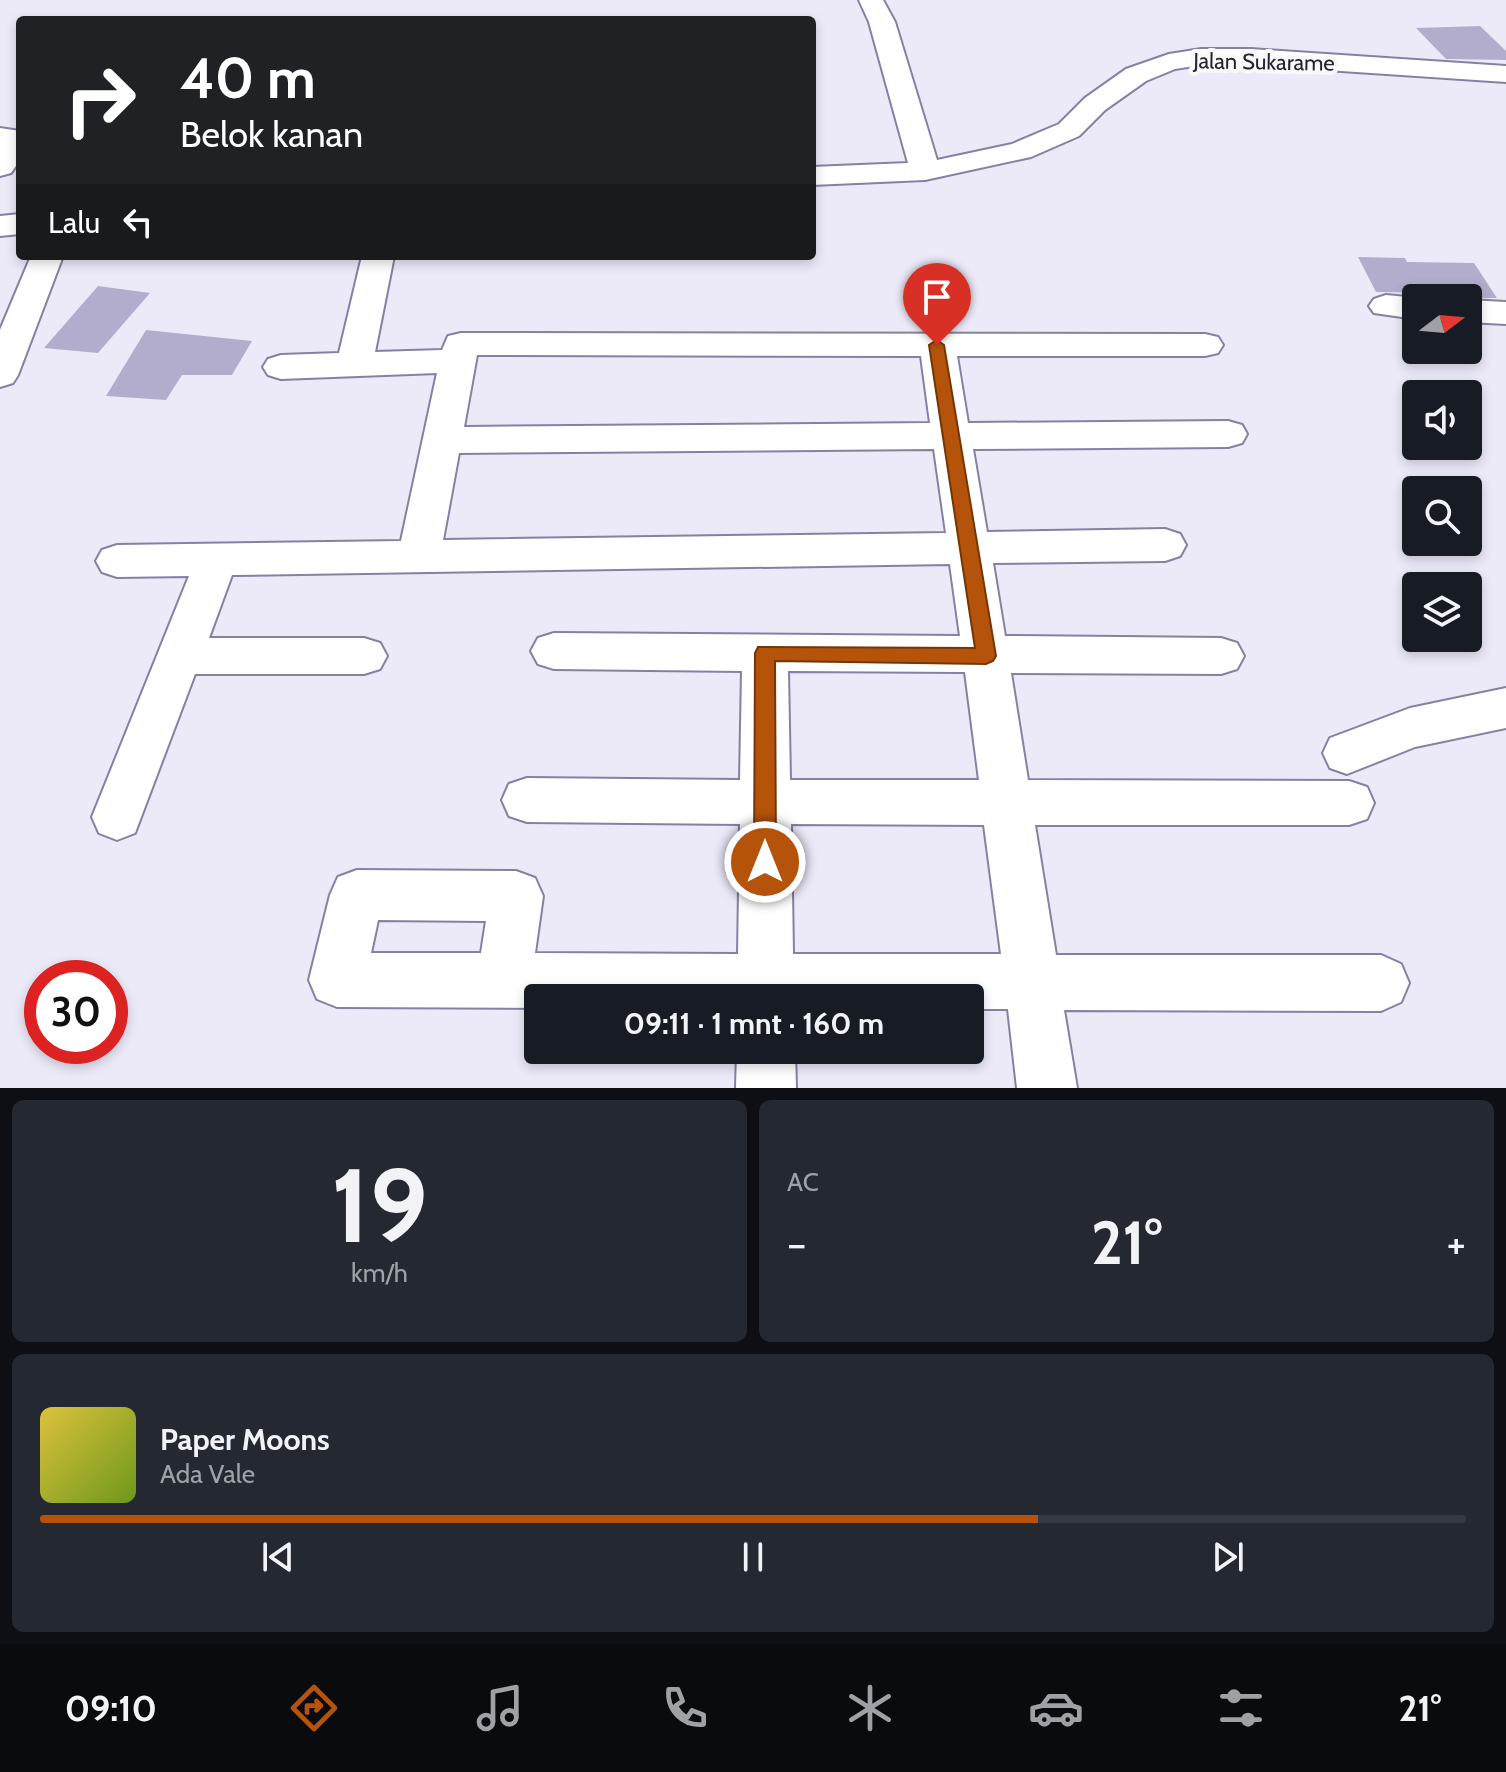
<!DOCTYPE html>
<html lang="id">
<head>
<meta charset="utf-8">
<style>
  :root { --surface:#171b24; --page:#242831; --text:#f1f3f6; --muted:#9ea1a6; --line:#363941; --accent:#b45309 }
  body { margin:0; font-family:Cabin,sans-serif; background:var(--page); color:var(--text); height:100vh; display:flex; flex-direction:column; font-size:30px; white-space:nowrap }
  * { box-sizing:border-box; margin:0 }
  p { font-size:26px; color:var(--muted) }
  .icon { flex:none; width:44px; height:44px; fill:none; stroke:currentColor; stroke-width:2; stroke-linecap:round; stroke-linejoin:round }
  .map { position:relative; height:1088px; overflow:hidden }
  .details { display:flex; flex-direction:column; gap:12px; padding:12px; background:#0d0f14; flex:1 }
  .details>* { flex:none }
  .guide { position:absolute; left:16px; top:16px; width:800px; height:244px; border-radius:8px; box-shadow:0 4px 12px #0003; background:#202124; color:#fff; overflow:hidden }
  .needle { width:52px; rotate:74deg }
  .fabs { position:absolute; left:1402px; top:284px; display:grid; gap:16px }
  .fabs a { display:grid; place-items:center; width:80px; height:80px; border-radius:8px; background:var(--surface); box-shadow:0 4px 12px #0003; font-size:40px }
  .speed { position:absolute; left:24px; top:960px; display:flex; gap:16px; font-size:40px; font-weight:700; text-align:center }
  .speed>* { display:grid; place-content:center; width:104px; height:104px; border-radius:50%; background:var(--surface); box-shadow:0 4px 12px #0003; line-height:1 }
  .speed .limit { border:12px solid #d22; background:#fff; color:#111 }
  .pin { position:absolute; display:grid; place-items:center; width:68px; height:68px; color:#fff; margin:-82px -34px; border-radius:50% 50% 50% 0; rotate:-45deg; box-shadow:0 0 8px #0007 }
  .pin .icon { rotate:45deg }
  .me { position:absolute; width:88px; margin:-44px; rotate:0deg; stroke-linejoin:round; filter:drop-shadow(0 0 6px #0008) }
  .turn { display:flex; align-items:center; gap:28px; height:168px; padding:0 32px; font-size:36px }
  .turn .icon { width:104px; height:104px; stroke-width:2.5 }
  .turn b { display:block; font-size:56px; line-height:68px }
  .then { display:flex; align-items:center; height:76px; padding:0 32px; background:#0003; gap:16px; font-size:30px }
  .big { font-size:60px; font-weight:700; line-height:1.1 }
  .details .tile { flex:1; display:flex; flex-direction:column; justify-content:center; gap:12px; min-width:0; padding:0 28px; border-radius:12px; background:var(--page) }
  .details .dial { align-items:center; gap:0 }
  .dial b { font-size:104px; line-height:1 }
  .song { display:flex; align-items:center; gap:24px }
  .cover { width:96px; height:96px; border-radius:12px; background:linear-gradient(135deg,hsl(50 70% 55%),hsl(80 70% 35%)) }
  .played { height:8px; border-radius:4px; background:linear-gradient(90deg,var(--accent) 70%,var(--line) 70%) }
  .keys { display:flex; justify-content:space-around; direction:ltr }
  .heat { display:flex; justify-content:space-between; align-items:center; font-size:44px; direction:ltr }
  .details .tiles { flex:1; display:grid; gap:12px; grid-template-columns:1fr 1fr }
  .tile:last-child { grid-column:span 2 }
  .trip { position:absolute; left:524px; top:984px; width:460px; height:80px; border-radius:8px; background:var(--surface); box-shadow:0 4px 12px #0003; font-weight:700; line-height:80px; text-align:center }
  .dock { display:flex; height:128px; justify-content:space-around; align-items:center; background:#090b0e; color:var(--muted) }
  .dock .icon { width:56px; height:56px }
  .dock .on { color:var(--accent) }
  .dock b { font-size:36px; color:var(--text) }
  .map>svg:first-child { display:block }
  .building { fill:#b2adcc }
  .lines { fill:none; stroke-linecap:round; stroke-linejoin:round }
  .minor-casing { stroke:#8780a2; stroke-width:4 }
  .minor { fill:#fff; fill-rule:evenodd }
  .route { fill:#b45309; stroke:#753606; stroke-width:2 }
  .labels { text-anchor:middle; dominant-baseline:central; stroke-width:8; stroke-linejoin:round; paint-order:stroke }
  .far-street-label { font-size:22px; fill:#262431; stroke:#f9f9f9 }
</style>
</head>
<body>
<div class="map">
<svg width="1506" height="1088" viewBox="0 0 1506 1088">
  <rect width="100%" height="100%" fill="#eceaf9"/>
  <path class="building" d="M1480 26 1506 51V60L1446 59 1416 28Z
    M1358 257 1405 258 1407 262 1474 263 1497 298H1444L1441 293 1376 292Z
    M98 286 150 293 98 353 44 348Z
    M146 330 252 341 232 375H182L166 400 106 396Z"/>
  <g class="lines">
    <g class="minor-casing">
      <path id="minor" d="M859 0H883L895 22 937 160 1012 144 1059 124 1085 98 1126 69 1169 54 1201 49H1251L1506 66V82L1251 65H1201L1175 69 1146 81 1105 110 1079 136 1031 157 925 180 812 185V167L908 163 869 22Z
        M0 128 20 131V160L11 173 0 176Z
        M20 214V234L0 236V216Z
        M31 256H63L18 375 13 383 0 387V330Z
        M362 256H394L375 352 442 350 448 336 461 333 1205 334 1218 337 1223 345 1218 353 1205 356H957L968 423 1228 421 1242 425 1247 434 1242 443 1228 447 973 449 987 532 1165 529 1180 534 1186 545 1180 556 1165 561 993 563 1005 636 1221 638 1237 643 1244 656 1237 669 1221 674 1011 673 1028 780 1349 781 1367 787 1374 803 1367 819 1349 825H1035L1056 955H1381L1401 964 1409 983 1401 1002 1381 1011 1064 1010 1077 1088H1017L1008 1009H970V998H538V1008L337 1007 317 999 309 980 330 895 338 877 357 870 516 871 535 878 543 896 535 953 738 954 740 824 527 822 509 816 502 800 509 784 527 778 740 780 742 671 554 669 538 664 531 651 538 638 554 633 960 636 950 564 232 575 209 638H364L380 643 387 656 380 669 364 674H195L135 833 117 840 99 833 92 817 189 576 117 577 102 572 96 561 102 550 117 545 401 541 437 373 281 379 268 375 263 367 268 359 281 355 339 353ZM477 355 921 356 930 423 464 427ZM934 449 946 533 443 540 459 453ZM788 671 965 672 979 780H790ZM791 824 984 825 1001 954H793ZM378 920 486 921 481 953H371Z
        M1386 295 1418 298 1416 319 1374 313 1369 306 1374 299Z
        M1468 300 1506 302V324L1468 322Z
        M1506 688V728L1415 747 1347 774 1330 768 1323 753 1330 738 1410 708Z
        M737 1050H795L796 1088H736Z"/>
    </g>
    <use href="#minor" class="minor"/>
  </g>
  <path class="route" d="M937 340 944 345 996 656 993 661 986 664 775 661 776 862 773 869 765 872 757 869 754 862 755 653 758 647 975 648 929 345Z"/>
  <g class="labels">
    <g class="far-street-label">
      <text transform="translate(1264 62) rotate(1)">Jalan Sukarame</text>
    </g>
  </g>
</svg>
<div class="fabs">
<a><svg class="needle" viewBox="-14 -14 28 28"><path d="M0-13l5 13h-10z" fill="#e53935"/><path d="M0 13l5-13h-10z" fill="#9ea1a6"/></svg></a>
<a><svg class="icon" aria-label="sound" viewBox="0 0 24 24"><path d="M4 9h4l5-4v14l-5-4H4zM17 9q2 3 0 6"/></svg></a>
<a><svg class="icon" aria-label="search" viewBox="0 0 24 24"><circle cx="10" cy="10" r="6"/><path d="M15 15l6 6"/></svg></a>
<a><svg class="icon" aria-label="layers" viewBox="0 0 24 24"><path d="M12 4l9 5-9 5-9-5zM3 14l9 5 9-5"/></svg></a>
</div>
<div class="speed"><div class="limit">30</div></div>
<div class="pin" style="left:937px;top:345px;background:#d93025"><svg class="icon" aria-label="arrive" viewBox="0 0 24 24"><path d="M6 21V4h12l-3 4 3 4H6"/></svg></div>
<svg class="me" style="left:765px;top:862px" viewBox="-20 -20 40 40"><circle r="17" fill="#b45309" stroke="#fff" stroke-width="3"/><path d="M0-11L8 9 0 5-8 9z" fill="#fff"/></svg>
<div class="trip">09:11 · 1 mnt · 160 m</div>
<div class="guide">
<div class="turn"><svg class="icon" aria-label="right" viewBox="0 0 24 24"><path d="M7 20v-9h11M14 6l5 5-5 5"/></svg><div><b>40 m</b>Belok kanan</div></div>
<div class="then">Lalu<svg class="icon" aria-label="left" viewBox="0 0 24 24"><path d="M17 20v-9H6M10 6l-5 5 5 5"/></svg></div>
</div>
</div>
<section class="details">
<div class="tiles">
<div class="tile dial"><b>19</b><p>km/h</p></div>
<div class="tile"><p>AC</p>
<div class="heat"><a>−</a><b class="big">21°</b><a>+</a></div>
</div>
<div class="tile">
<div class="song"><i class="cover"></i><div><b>Paper Moons</b><p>Ada Vale</p></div></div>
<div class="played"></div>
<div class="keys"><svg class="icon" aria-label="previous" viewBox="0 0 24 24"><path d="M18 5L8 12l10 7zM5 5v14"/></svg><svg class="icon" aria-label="pause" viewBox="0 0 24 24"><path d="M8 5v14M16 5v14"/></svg><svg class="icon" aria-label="next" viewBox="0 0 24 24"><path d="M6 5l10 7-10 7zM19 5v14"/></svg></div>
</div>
</div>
</section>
<nav class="dock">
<b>09:10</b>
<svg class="icon on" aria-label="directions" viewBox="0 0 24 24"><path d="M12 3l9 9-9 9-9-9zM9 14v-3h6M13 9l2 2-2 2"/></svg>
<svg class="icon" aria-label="music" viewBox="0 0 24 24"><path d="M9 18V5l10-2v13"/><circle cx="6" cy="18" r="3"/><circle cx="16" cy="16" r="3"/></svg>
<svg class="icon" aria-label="phone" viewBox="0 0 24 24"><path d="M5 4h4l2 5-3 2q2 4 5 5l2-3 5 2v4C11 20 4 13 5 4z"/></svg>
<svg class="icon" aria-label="climate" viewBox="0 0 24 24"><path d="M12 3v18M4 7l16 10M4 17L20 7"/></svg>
<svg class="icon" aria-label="car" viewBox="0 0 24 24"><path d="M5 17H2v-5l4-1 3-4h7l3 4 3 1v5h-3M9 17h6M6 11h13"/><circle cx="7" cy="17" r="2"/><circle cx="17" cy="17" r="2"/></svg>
<svg class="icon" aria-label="filters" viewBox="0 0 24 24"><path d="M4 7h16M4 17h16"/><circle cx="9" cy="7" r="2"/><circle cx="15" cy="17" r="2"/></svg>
<b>21°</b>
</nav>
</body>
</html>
